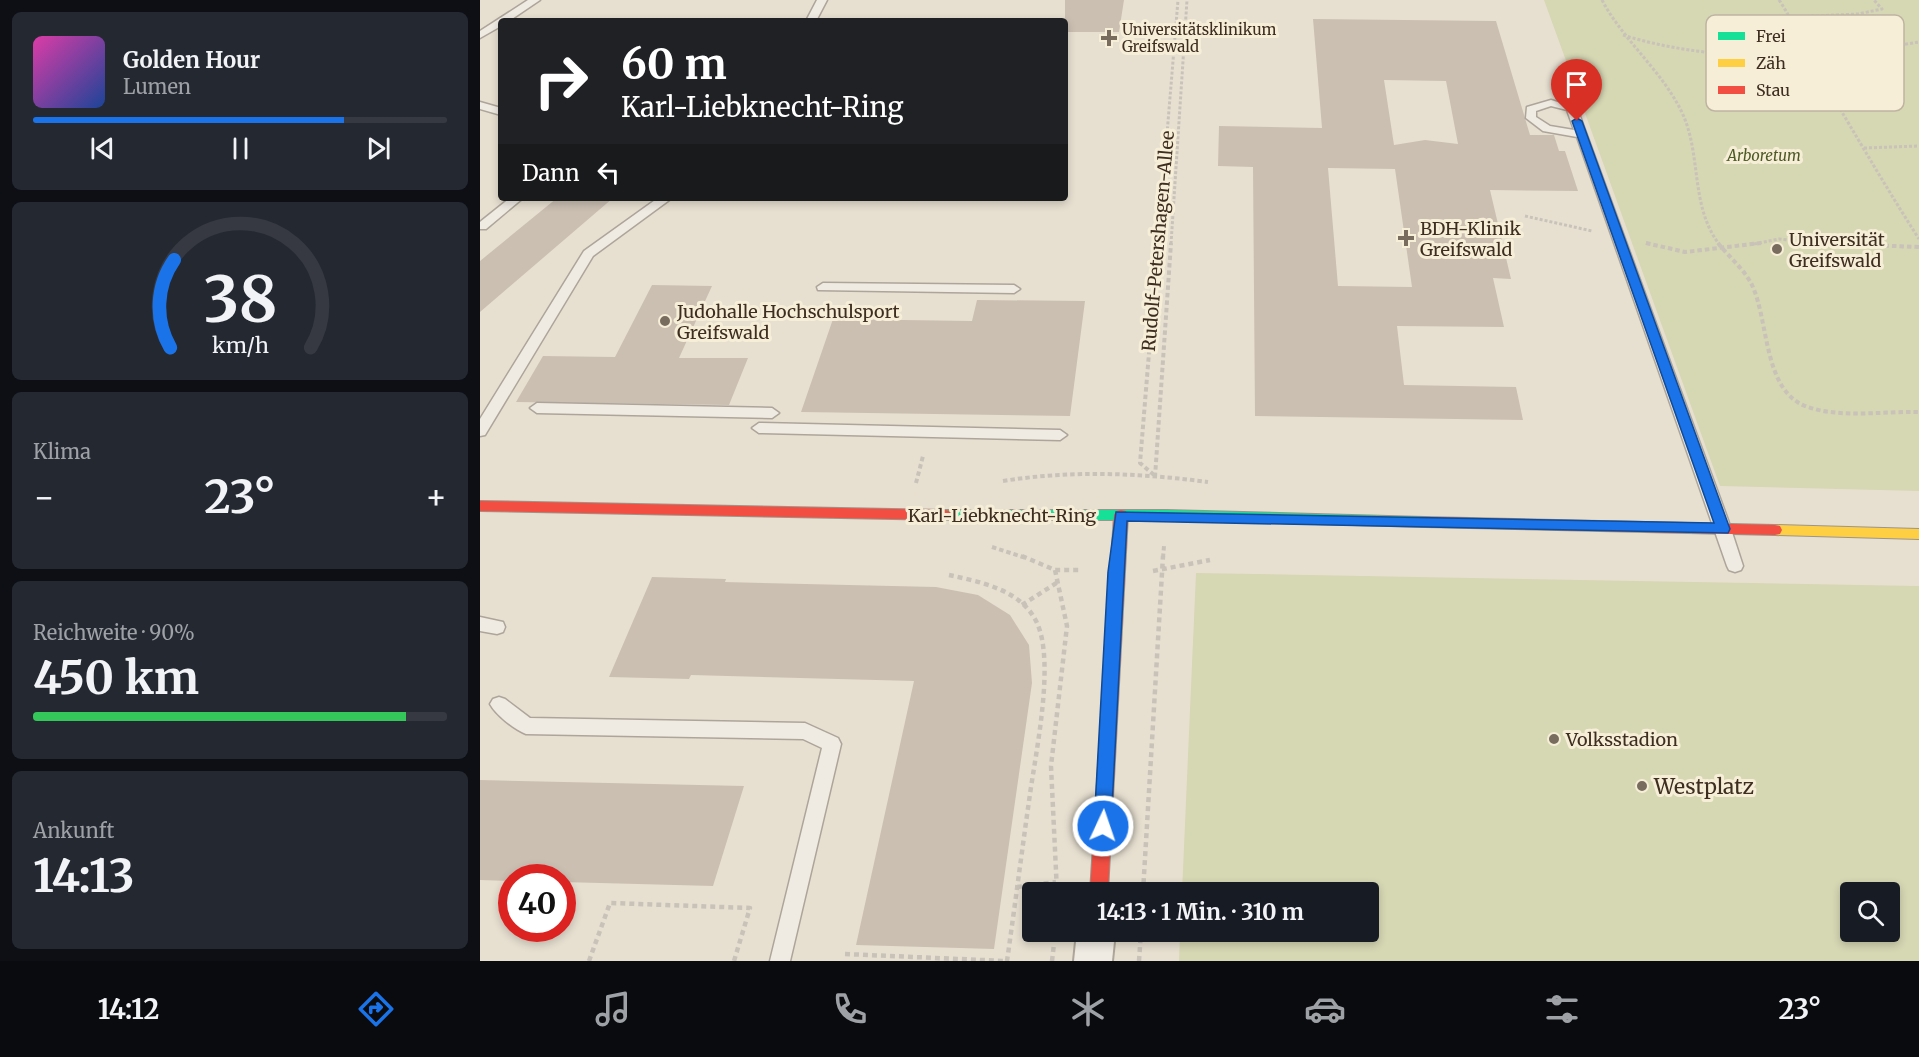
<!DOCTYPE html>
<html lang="de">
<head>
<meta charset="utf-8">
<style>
  :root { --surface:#171b24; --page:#242831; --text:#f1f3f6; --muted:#9ea1a6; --line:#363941; --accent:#1a73e8 }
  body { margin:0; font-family:Merriweather,serif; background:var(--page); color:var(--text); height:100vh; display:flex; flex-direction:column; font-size:22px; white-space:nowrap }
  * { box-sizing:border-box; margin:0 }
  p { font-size:20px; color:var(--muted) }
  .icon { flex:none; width:33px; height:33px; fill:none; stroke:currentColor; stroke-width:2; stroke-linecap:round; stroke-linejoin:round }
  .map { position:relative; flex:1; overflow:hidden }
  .details { display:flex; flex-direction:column; gap:12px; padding:12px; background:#0d0f14; width:480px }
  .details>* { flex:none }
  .hud { position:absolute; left:18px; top:18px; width:570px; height:183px; border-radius:6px; box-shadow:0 3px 9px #0003; background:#202124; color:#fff; overflow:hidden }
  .tools { position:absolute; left:1360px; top:882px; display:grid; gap:12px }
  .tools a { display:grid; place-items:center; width:60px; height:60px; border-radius:6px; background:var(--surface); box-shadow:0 3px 9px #0003; font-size:30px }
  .speed { position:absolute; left:18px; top:864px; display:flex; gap:12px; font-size:30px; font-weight:700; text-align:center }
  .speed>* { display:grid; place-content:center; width:78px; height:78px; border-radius:50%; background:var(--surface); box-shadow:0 3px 9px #0003; line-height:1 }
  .speed .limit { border:9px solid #d22; background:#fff; color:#111 }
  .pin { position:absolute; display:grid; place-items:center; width:51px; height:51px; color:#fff; margin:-62px -26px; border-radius:50% 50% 50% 0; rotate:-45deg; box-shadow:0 0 6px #0007 }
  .pin .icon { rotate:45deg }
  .me { position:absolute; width:66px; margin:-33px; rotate:3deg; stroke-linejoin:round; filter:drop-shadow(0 0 4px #0008) }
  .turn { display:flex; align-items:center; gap:21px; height:126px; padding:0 24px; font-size:27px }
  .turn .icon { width:78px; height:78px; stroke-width:2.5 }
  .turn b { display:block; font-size:42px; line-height:51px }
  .then { display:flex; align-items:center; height:57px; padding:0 24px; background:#0003; gap:12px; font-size:22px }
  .big { font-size:45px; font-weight:700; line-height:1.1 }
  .details .widget { flex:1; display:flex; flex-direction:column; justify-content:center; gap:9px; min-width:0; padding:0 21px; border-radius:9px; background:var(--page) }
  .details .dial { align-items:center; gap:0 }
  .dial svg { height:156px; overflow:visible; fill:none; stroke:var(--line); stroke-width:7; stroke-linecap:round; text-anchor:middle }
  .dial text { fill:var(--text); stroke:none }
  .song { display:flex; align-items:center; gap:18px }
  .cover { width:72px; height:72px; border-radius:9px; background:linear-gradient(135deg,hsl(320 70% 55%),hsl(220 70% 35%)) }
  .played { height:6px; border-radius:3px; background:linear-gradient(90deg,var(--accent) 75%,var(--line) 75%) }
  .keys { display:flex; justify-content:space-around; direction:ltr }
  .heat { display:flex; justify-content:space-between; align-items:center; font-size:33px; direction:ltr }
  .charge { height:9px; border-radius:4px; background:linear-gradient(90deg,#34c759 90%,var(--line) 0) }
  .trip { position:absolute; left:542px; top:882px; width:357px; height:60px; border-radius:6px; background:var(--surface); box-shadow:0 3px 9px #0003; font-weight:700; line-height:60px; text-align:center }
  .menu { display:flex; height:96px; justify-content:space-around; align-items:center; background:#090b0e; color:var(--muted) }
  .menu .icon { width:42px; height:42px }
  .menu .current { color:var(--accent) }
  .menu b { font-size:27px; color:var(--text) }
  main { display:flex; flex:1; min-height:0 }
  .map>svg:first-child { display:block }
  .green { fill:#d6d7b3; fill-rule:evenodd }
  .building { fill:#cbbfb2; fill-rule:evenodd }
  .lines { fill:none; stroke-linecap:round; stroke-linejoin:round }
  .lane-casing { stroke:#ada599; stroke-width:3 }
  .street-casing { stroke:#ada599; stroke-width:4 }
  .fast-casing { stroke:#9c958a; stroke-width:2 }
  .slow-casing { stroke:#9c958a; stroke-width:2 }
  .jam-casing { stroke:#9c958a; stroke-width:2 }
  .path-far2 { stroke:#c8c2b9; stroke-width:3; stroke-dasharray:3 2; stroke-linecap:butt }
  .path-far1 { stroke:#c8c2b9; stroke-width:4; stroke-dasharray:4.5 3; stroke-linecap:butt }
  .path { stroke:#c8c2b9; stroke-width:4.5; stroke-dasharray:5 4; stroke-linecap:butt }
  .lane { fill:#efebe3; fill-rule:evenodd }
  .street { fill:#efebe3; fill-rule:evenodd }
  .fast { fill:#16e098; fill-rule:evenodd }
  .slow { fill:#ffcf43; fill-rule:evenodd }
  .jam { fill:#f24e42; fill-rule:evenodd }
  .route { fill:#1a73e8; stroke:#114b97; stroke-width:1.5 }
  .poi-dot { fill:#786c5e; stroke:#f7eed8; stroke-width:2 }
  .labels { text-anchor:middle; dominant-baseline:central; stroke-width:6; stroke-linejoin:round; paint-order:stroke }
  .far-poi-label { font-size:15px; fill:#3d2e20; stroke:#f7eed8; text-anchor:start }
  .far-park-label { font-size:15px; font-style:italic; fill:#4d5a26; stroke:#f7eed8 }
  .poi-label { font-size:18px; fill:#3d2e20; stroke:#f7eed8; text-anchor:start }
  .street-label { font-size:18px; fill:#3d2e20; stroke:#f7eed8 }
  .near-poi-label { font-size:21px; fill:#3d2e20; stroke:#f7eed8; text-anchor:start }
  .key { fill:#f7eed8; stroke:#bfb4a1; stroke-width:1.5 }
  .key-label { font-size:16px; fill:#3d2e20 }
</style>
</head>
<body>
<main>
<section class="details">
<div class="widget">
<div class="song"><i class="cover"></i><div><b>Golden Hour</b><p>Lumen</p></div></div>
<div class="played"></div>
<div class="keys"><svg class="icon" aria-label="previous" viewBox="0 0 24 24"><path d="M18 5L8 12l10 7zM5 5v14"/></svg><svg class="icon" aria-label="pause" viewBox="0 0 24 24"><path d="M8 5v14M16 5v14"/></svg><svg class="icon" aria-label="next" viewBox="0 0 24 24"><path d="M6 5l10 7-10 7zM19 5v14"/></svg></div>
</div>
<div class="widget dial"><svg viewBox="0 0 100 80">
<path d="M14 69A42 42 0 1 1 86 69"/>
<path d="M14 69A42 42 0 0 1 16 24" stroke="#1a73e8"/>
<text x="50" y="56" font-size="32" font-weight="700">38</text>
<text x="50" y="72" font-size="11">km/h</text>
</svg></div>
<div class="widget"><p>Klima</p>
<div class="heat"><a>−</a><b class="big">23°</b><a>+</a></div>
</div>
<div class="widget"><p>Reichweite · 90%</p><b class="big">450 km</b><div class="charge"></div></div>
<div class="widget"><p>Ankunft</p><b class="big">14:13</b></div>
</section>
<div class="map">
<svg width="1439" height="961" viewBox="0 0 1439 961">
  <rect width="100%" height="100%" fill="#e7e0d1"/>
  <path class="green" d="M1064 0H1439V491L1240 486Z
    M716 573 1439 586V961H699L700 932H888V892H702ZM1371 892H1410V932H1371Z"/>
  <path class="building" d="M585 0H644L639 32H585Z
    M833 19 1016 21 1050 135H1074L1079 151H1085L1098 191 1010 190 1031 279 1013 278 1024 327 917 326 924 385 1036 387 1043 420 775 416 773 167 738 166 739 126 842 128ZM904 80 966 81 978 144 945 140 914 145ZM848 168 915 169 932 287 858 286Z
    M77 198H133L0 312V261Z
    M172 285 232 286 199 358H268L249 405 36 402 63 356 135 357Z
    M497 300 605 301 590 416 321 412 353 319 492 321Z
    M172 577 246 579 245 582 456 587 498 595 530 615 549 645 552 683 514 949 376 945 434 681 211 675 209 679 129 677Z
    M0 780 264 786 233 886 82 882V878H32V881L0 880Z"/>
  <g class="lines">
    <g class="lane-casing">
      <path id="lane" d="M48 0H60L29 21H21V26L0 38V31Z
        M337 0H347L336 21H326Z
        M1071 100 1097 108 1248 520 1263 566 1261 570 1255 572 1249 570 1247 566 1097 137 1063 131 1046 118 1047 107ZM1071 106 1087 110 1094 130 1070 126 1056 117V111Z
        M0 102 21 108V115L0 109Z
        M30 198H43L6 229H0V222Z
        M178 198H192L113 256 5 435 0 436V419L104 251Z
        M343 283 534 285 540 289 534 293 338 290 337 287Z
        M57 403 292 408 299 413 292 418 57 413 50 408Z
        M279 423 580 430 587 435 580 440 279 433 272 428Z
        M0 617 23 622 25 627 23 632 17 634 0 631Z
        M19 697 25 699 50 718 325 723 358 738 361 744 310 961H290L342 748 323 739 46 734C34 729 16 715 10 704L13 699Z"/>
    </g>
    <g class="street-casing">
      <path id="street" d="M597 932H635L632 961H594Z"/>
    </g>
    <g class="fast-casing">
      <path id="fast" d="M465 510H686L945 517 950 518 952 522 950 526 945 527 686 520H465L460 519 458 515 460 511Z"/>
    </g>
    <g class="slow-casing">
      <path id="slow" d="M1295 525 1439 529V539L1295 535 1290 534 1288 530 1290 526Z"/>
    </g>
    <g class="jam-casing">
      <path id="jam" d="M0 501 465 510 470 511 472 515 470 519 465 520 0 511Z
        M641 510 646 511 648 515 628 892H610L634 515 636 511Z
        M945 517 1295 525 1300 526 1302 530 1300 534 1295 535 945 527 940 526 938 522 940 518Z"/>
    </g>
    <path class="path-far2" d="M1122 0C1144 42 1185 73 1204 117 1221 158 1211 207 1239 244
      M1299 0C1311 17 1317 35 1327 53 1364 115 1400 178 1439 239
      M1311 17 1378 14 1402 9 1394 0
      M1143 35C1203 54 1267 57 1330 57 1362 57 1406 47 1439 42
      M1384 148 1439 146
      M1045 216 1112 231
      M1166 243 1171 244
      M678 244 698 0
      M691 244 707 0
      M1274 244 1299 239 1356 244"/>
    <path class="path-far1" d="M1166 243 1205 252 1281 243
      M1238 243C1249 257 1264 269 1272 285 1289 321 1283 389 1325 406 1360 419 1403 411 1439 412
      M1337 243 1439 247
      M674 475 660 463 678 243
      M675 477 691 243
      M523 481C591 470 660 473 728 482
      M436 483 443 456
      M512 547 546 558
      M683 558 684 546"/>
    <path class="path" d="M542 556 575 570H602
      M575 570 587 626 571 766 577 892
      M673 571 730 560
      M469 575C501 582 542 590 557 623 575 662 556 751 550 794 542 850 535 905 527 961
      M542 605 578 582
      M537 887 576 882
      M663 892 683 556
      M365 954 525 961
      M109 961 130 903 270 908 254 961
      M572 961 574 944
      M659 961 661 932"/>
    <use href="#lane" class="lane"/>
    <use href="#street" class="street"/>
    <use href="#fast" class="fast"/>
    <use href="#slow" class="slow"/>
    <use href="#jam" class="jam"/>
  </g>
  <path class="route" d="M1097 118 1102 121 1250 529 1248 533 647 521 631 826 629 832 623 834 617 832 614 826 628 572 636 512 1234 523 1092 121Z"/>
  <g class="poi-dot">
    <path d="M626 29h6v6h6v6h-6v6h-6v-6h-6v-6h6z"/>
    <path d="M923 229h6v6h6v6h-6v6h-6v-6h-6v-6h6z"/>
    <circle cx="1297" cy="249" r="6"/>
    <circle cx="185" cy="321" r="6"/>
    <circle cx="1074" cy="739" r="6"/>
    <circle cx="1162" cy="786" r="6"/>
  </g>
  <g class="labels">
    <g class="far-poi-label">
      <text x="642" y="29">Universitätsklinikum<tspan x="642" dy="17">Greifswald</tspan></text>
    </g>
    <g class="far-park-label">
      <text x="1284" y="155">Arboretum</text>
    </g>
    <g class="poi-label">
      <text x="940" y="228">BDH-Klinik<tspan x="940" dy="21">Greifswald</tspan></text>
      <text x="1309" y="239">Universität<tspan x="1309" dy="21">Greifswald</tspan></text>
      <text x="197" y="311">Judohalle Hochschulsport<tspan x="197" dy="21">Greifswald</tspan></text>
      <text x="1086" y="739">Volksstadion</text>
    </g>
    <g class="street-label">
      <text transform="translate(678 241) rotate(-85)">Rudolf-Petershagen-Allee</text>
      <text x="522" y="515">Karl-Liebknecht-Ring</text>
    </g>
    <g class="near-poi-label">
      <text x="1174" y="786">Westplatz</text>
    </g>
  </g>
  <rect x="1226" y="15" width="198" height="96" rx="9" class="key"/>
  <rect x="1238" y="32" width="27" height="8" fill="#16e098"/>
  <rect x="1238" y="59" width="27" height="8" fill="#ffcf43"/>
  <rect x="1238" y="86" width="27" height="8" fill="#f24e42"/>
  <g class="key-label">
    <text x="1276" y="42">Frei</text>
    <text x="1276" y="69">Zäh</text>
    <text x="1276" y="96">Stau</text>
  </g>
</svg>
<div class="tools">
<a><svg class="icon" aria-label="search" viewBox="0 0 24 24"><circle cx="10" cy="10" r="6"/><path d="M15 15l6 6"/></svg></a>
</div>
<div class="speed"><div class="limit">40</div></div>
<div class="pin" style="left:1097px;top:121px;background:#d93025"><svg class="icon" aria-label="arrive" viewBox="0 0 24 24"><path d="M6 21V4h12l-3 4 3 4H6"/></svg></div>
<svg class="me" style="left:623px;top:826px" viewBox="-20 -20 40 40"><circle r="17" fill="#1a73e8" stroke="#fff" stroke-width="3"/><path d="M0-11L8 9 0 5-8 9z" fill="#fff"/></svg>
<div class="trip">14:13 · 1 Min. · 310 m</div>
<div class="hud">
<div class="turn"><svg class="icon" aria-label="right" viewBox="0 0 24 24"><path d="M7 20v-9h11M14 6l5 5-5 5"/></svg><div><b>60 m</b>Karl-Liebknecht-Ring</div></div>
<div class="then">Dann<svg class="icon" aria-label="left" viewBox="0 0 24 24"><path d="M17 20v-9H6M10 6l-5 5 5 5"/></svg></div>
</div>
</div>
</main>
<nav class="menu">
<b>14:12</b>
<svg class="icon current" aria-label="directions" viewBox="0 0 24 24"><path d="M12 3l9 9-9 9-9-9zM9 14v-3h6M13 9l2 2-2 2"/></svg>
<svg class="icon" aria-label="music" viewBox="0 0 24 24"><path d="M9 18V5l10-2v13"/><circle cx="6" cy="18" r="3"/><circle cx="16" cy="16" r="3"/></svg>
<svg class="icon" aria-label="phone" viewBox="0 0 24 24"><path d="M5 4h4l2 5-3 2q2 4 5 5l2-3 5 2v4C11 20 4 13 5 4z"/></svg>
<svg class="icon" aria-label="climate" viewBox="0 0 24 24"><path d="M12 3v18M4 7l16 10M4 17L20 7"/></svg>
<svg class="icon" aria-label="car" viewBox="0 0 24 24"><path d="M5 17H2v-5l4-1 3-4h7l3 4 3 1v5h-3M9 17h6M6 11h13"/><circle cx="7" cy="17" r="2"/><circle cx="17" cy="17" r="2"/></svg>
<svg class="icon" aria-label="filters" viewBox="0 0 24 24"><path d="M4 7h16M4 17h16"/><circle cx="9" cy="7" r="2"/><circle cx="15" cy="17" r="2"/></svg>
<b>23°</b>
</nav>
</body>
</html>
